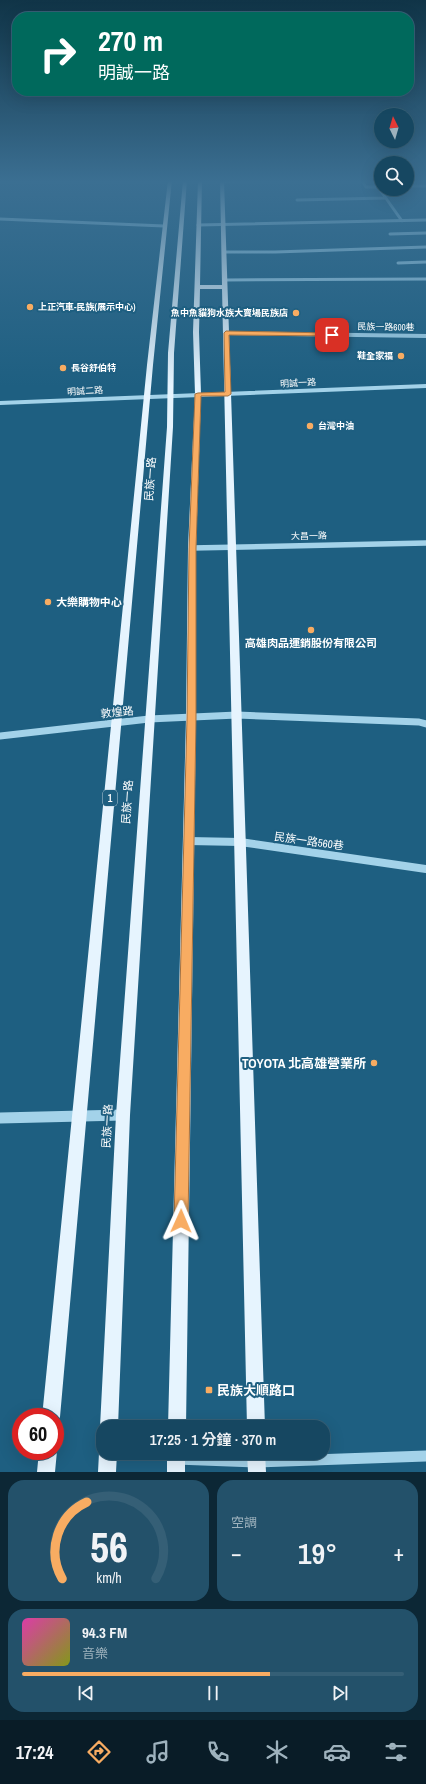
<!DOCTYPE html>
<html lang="zh-TW">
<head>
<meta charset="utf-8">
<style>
  :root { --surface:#164761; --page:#23516a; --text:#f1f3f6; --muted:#9eb2bd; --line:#355f76; --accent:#f8ac62 }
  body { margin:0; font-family:"Archivo Narrow","Noto Sans TC",sans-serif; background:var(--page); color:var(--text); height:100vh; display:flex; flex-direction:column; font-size:15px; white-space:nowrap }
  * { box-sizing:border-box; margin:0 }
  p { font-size:13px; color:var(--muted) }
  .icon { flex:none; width:22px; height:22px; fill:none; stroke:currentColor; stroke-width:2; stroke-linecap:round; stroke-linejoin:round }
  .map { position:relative; height:1472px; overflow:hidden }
  .details { display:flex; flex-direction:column; gap:8px; padding:8px; background:#0c2735; flex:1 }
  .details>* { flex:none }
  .guide { position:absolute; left:12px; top:12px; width:402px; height:84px; border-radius:16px; box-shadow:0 4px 16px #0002,0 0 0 1px var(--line); background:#00695c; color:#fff; overflow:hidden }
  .needle { width:26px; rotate:355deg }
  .buttons { position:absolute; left:374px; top:108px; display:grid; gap:8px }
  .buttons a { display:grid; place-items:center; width:40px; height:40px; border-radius:50%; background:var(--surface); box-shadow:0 4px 16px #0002,0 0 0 1px var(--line); font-size:20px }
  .speed { position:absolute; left:12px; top:1408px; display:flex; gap:8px; font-size:20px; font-weight:700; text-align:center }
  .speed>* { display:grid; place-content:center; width:52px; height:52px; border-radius:50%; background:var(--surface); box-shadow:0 4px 16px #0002,0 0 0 1px var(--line); line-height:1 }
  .speed .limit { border:6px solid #d22; background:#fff; color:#111 }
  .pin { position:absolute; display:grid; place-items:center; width:34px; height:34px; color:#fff; margin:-17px; border-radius:8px; box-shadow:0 2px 6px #0006 }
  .me { position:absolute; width:44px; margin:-22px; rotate:1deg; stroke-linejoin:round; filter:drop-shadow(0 0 3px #0008) }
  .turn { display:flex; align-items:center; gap:14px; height:84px; padding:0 20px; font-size:18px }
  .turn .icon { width:52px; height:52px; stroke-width:2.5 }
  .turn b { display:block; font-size:28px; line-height:34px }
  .big { font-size:30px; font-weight:600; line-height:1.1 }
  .details .card { flex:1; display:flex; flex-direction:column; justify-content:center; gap:6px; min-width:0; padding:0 14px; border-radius:16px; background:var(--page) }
  .details .dial { align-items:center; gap:0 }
  .dial svg { height:104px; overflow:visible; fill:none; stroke:var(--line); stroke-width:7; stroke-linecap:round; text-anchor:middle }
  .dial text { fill:var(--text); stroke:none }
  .song { display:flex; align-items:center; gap:12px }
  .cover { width:48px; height:48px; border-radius:6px; background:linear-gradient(135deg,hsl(320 70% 55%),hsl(70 70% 35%)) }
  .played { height:4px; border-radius:2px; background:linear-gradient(90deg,var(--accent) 65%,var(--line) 65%) }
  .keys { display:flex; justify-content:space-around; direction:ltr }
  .heat { display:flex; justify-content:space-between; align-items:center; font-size:22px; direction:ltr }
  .details .tiles { flex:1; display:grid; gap:8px; grid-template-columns:1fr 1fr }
  .card:last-child { grid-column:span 2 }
  .trip { position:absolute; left:96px; top:1420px; width:234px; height:40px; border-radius:16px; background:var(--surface); box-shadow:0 4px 16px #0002,0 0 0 1px var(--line); font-weight:600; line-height:40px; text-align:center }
  .tab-bar { display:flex; height:64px; justify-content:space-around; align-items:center; background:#091c27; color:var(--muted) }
  .tab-bar .icon { width:28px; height:28px }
  .tab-bar .current { color:var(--accent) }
  .tab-bar b { font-size:18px; color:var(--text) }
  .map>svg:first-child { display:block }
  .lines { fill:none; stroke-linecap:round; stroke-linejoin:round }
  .minor-far5 { stroke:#a3d2e9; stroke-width:3 }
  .minor-far4 { stroke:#a3d2e9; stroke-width:4 }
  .minor-far3 { stroke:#a3d2e9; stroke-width:5.5 }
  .minor-far2 { stroke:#a3d2e9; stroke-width:7 }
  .minor-far1 { stroke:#a3d2e9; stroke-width:8 }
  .minor { stroke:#a3d2e9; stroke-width:11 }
  .major { fill:#e6f4fe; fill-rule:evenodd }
  .route { fill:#f8ac62; stroke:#a17040 }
  .poi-dot { fill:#f8ac62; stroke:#1e5f81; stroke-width:1.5 }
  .labels { text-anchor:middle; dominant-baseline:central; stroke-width:4; stroke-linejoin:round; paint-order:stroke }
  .far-poi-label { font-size:9px; font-weight:bold; fill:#fff; stroke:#1e5f81; text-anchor:start }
  .far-street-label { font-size:9px; fill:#fff; stroke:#1e5f81 }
  .shield { fill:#1e5f81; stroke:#bccfd9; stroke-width:1 }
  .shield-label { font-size:10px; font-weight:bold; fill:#fff }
  .street-label { font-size:11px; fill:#fff; stroke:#1e5f81 }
  .poi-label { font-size:11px; font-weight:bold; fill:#fff; stroke:#1e5f81; text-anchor:start }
  .near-poi-label { font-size:13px; font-weight:bold; fill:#fff; stroke:#1e5f81; text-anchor:end }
</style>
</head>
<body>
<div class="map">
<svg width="426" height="1472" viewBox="0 0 426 1472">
  <rect width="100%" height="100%" fill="#1e5f81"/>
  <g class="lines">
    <path class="minor-far5" d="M361 180 366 187H381
      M222 181 301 180
      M407 186H426
      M378 187 402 221
      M297 200 385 198
      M0 219 164 226
      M198 225 426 220
      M390 234 426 233
      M224 252H275L426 247
      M398 263 426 262
      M225 280 426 279"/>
    <path class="minor-far4" d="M226 333 426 336
      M0 403 426 386"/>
    <path class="minor-far3" d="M192 548 426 543"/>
    <path class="minor-far2" d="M0 736 149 719 237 715 419 722 426 724"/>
    <path class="minor-far1" d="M189 841 240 842 426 869"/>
    <path class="minor" d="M0 1118 123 1115
      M176 1459 257 1462 426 1456"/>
    <path class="major" d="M168 180H172L153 365 60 1417 57 1423 55 1424V1417H42L147 365Z
      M183 180H187L174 353 173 427 130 1115 118 1427H103V1433L100 1427 116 1115 167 427 168 353Z
      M198 180H202L200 285H222L220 180H224L265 1427H247L222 289H200L199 332 201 394 196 548V718L186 1427H168L186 718 188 548 195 394 193 332Z
      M103 1446V1453H117L116 1472H98L99 1453Z
      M55 1447 57 1451 55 1472H37L39 1451H55Z
      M167 1453H185V1472H167Z
      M247 1453H265L266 1472H248Z"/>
  </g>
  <linearGradient id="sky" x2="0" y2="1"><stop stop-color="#103447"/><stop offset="0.47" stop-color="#3b6f92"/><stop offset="1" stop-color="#3b6f92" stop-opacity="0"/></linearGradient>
  <rect width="426" height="386" fill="url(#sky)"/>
  <path class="route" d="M226 331 332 333 334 335 332 336 229 335 231 394 228 396H201L196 548V718L188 1221 186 1226 181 1228 176 1226 174 1221 187 718 189 548 195 394 198 393 225 392 224 333Z"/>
  <g class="poi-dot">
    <circle cx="30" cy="307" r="4"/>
    <circle cx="296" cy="313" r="4"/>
    <circle cx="401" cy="356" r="4"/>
    <circle cx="63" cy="368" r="4"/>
    <circle cx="310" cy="426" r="4"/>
    <circle cx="48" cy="602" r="4"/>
    <circle cx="311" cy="630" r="4"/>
    <circle cx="374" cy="1063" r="4"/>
    <rect x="205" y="1386" width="8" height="8" rx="2"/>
  </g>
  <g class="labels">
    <g class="far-poi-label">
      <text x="38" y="307">上正汽車-民族(展示中心)</text>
      <text x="288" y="313" text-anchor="end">魚中魚貓狗水族大賣場民族店</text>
      <text x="393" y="356" text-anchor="end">鞋全家福</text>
      <text x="71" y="368">長谷舒伯特</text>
      <text x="318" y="426">台灣中油</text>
    </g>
    <g class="far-street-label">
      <text transform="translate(386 327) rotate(1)">民族一路600巷</text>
      <text transform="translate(298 383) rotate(-3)">明誠一路</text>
      <text transform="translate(85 391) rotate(-3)">明誠二路</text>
      <text transform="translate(309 536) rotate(-1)">大昌一路</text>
    </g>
    <rect class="shield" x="103" y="790" width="14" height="16" rx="3"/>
    <g class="shield-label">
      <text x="110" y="798">1</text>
    </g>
    <g class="street-label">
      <text transform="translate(150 479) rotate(-86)">民族一路</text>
      <text transform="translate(117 712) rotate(-6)">敦煌路</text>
      <text transform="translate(127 802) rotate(-86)">民族一路</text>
      <text transform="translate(309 841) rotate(8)">民族一路560巷</text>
      <text transform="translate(107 1126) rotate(-87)">民族一路</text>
    </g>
    <g class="poi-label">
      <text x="56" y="602">大樂購物中心</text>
      <text x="311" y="643" text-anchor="middle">高雄肉品運銷股份有限公司</text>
    </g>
    <g class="near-poi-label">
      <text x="366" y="1063">TOYOTA 北高雄營業所</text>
      <text x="217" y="1390" text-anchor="start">民族大順路口</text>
    </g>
  </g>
</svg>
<div class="buttons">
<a><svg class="needle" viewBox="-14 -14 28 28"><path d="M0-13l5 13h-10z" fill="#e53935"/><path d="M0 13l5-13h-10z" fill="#9eb2bd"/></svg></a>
<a><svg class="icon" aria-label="search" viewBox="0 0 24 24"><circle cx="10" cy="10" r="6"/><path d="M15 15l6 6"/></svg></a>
</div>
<div class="speed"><div class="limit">60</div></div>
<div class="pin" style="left:332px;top:335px;background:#d93025"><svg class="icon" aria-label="arrive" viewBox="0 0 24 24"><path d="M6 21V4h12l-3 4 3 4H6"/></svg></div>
<svg class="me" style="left:181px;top:1221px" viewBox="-20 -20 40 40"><path d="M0-17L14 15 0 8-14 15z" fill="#f8ac62" stroke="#fff" stroke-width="4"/></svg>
<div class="trip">17:25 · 1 分鐘 · 370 m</div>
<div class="guide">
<div class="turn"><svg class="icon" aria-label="right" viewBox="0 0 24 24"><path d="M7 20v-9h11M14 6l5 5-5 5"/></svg><div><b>270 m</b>明誠一路</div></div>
</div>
</div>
<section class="details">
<div class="tiles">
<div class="card dial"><svg viewBox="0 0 100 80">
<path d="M14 69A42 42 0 1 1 86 69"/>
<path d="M14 69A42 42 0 0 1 33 10" stroke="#f8ac62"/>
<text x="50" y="56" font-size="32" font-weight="700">56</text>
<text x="50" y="72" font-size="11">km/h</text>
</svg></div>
<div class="card"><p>空調</p>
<div class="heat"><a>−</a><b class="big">19°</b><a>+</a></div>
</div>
<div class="card">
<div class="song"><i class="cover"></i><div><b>94.3 FM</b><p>音樂</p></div></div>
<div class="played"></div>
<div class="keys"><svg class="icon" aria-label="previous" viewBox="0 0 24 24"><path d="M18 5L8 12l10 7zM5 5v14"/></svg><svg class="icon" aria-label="pause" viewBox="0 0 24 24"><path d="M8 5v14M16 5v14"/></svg><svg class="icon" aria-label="next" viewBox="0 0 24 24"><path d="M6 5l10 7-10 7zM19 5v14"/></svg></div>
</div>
</div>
</section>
<nav class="tab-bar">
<b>17:24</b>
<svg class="icon current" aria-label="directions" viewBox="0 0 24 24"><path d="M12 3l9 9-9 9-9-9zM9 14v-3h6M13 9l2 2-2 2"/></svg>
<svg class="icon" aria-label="music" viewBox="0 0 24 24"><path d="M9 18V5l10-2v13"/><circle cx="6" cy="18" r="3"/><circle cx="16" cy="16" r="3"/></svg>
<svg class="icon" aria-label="phone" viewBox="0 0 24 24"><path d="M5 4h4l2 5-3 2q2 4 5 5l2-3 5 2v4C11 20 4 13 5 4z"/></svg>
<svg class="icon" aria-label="climate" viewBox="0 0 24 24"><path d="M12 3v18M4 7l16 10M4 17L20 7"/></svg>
<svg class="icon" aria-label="car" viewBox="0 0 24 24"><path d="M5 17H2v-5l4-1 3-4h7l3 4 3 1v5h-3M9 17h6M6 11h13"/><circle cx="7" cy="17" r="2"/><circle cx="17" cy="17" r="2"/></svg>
<svg class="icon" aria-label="filters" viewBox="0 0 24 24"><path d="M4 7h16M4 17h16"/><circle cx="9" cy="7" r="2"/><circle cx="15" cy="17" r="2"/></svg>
</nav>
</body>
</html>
